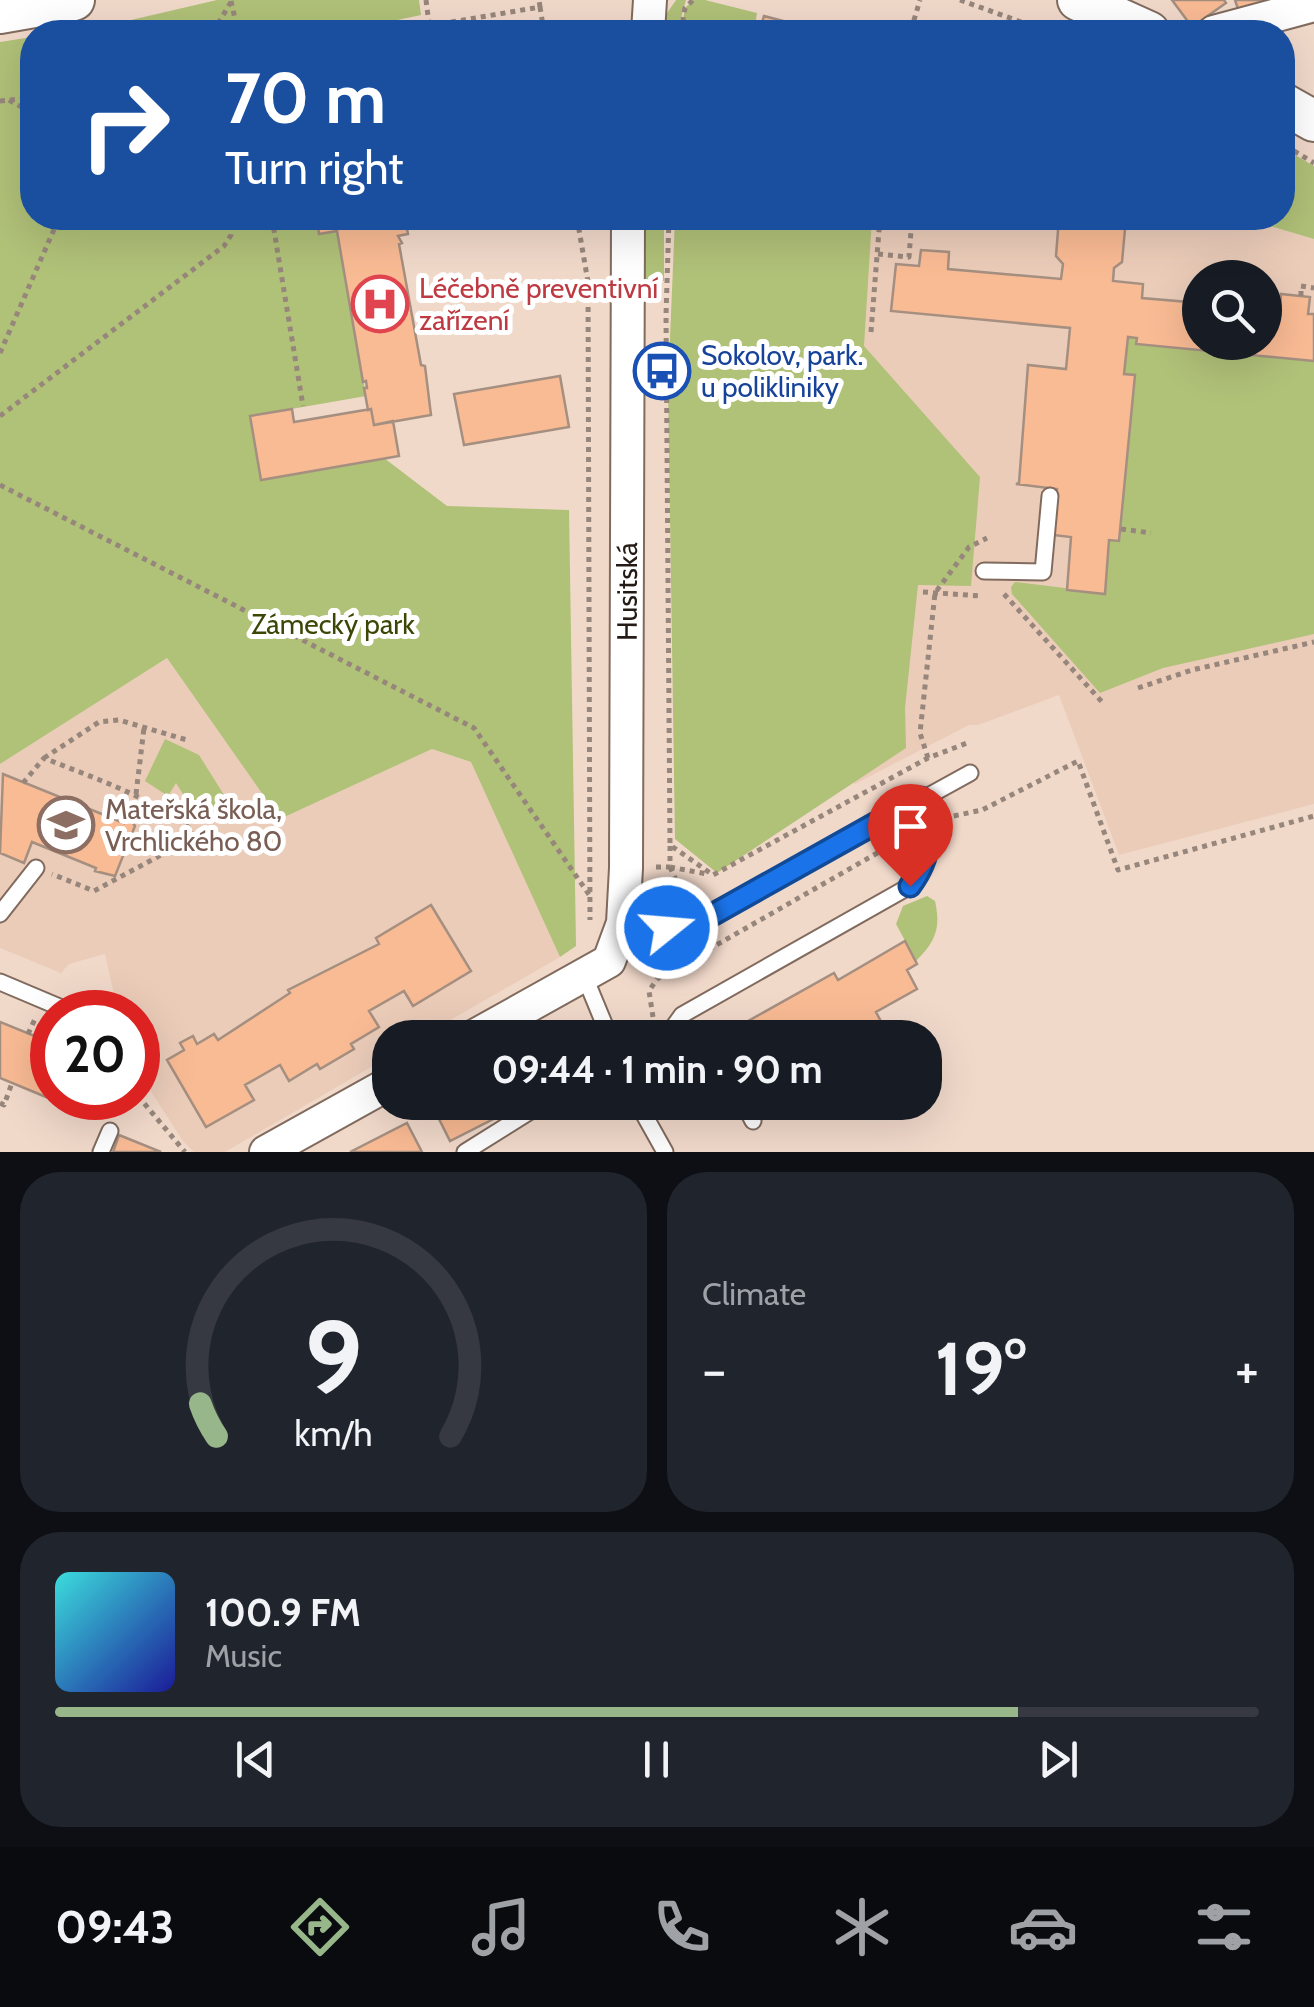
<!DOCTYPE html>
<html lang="en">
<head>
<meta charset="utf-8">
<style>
  :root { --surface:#171b24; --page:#20242c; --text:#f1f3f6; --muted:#9ea1a6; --line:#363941; --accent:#97b78b }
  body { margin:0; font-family:Cabin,sans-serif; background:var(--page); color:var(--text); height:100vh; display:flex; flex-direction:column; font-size:38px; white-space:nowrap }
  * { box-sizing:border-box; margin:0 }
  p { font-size:32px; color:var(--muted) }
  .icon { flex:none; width:55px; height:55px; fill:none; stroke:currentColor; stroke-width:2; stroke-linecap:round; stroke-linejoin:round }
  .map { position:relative; height:1152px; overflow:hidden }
  .sheet { display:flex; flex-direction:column; gap:20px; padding:20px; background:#0d0f14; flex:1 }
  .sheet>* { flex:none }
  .banner { position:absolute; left:20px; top:20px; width:1275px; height:210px; border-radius:40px; box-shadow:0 10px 40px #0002; background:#1a4fa0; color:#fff; overflow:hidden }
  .buttons { position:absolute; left:1182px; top:260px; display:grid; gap:20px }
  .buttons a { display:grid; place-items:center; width:100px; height:100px; border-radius:50%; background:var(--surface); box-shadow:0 10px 40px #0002; font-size:50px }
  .speed { position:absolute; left:30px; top:990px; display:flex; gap:20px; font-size:50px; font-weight:700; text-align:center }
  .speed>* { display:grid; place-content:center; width:130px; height:130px; border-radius:50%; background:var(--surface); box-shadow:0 10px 40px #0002; line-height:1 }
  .speed .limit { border:15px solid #d22; background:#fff; color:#111 }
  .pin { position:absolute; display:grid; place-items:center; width:85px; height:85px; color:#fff; margin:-102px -42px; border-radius:50% 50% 50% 0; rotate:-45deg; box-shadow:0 0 10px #0007 }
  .pin .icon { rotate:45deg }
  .me { position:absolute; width:110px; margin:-55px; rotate:73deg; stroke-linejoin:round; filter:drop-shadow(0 0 8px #0008) }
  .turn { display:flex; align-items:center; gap:35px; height:210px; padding:0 40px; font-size:45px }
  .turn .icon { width:130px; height:130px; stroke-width:2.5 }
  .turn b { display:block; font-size:70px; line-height:85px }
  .big { font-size:75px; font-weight:700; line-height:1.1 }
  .sheet .tile { flex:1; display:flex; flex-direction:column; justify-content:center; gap:15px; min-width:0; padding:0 35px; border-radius:40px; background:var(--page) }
  .sheet .dial { align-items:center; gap:0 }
  .dial svg { height:260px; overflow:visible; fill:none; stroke:var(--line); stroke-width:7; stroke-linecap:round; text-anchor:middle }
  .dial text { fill:var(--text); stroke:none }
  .song { display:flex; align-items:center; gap:30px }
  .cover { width:120px; height:120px; border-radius:15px; background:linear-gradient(135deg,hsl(180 70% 55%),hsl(240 70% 35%)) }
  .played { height:10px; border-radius:5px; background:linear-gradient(90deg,var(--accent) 80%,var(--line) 80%) }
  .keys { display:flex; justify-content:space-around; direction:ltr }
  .heat { display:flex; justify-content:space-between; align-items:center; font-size:55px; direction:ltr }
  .sheet .tiles { flex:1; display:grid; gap:20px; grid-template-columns:1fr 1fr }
  .tile:last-child { grid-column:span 2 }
  .trip { position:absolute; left:372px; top:1020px; width:570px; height:100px; border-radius:40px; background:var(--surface); box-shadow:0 10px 40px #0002; font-weight:700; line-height:100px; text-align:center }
  .tabs { display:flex; height:160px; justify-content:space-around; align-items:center; background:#090b0e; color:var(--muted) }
  .tabs .icon { width:70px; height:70px }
  .tabs .active { color:var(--accent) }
  .tabs b { font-size:45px; color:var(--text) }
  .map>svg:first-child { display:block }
  .built { fill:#ebccb9; fill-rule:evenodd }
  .green { fill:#b0c178 }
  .building { fill:#f9bb94; stroke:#a58f81; stroke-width:2.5 }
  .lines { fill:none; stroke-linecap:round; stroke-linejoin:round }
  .service-casing { stroke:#806b5e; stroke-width:19 }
  .minor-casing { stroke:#806b5e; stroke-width:36 }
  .tertiary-casing { stroke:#806b5e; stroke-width:44 }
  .path { stroke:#97867b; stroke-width:5; stroke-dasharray:5 5; stroke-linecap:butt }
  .service { stroke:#fff; stroke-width:15 }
  .minor { stroke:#fff; stroke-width:32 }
  .tertiary { stroke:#fff; stroke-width:40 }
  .route-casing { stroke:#114b97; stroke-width:25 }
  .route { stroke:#1a73e8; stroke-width:18 }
  .labels { text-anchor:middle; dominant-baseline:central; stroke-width:10; stroke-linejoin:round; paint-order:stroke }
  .health-label { font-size:28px; fill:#be3a42; stroke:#fff; text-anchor:start }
  .transit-label { font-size:28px; fill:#164399; stroke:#fff; text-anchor:start }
  .street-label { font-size:28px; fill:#241b16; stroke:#fff }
  .park-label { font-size:28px; fill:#3c4706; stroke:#fff }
  .education-label { font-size:28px; fill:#785e54; stroke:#fff; text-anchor:start }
</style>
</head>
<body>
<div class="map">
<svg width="1314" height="1152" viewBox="0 0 1314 1152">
  <rect width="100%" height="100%" fill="#f1d9ca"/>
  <path class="built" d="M700 218H1243L1314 239V804L1119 855 1059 695 978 725H969L855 784 703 682ZM1200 278H1265V342H1200Z
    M167 658 280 819 432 749 471 762 560 957 421 1037 390 1038V1056L225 1152H194L182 1140 138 1071V1012H118L105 954 69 964 61 973 0 948V764Z"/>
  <path class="green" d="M217 0H419L421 15 341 32H59L131 20Z
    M676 0H686L677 32H661L663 19Z
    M693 0H705L757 13 754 32H681L685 8Z
    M32 37V218H317L320 234 337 231 366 396 251 416 261 480 384 458 447 506 569 510 576 946 560 957 471 762 432 749 280 819 167 658 0 764V42Z
    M1283 148 1314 166V239L1243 218H1282Z
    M645 218H664V281H644Z
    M675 218H872L864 346 980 477 971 586 918 585 905 708 906 748 717 873 675 839 668 386Z
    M1128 337 1314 360V634L1163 668 1100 693 1012 594 1011 587 1015 582 1105 593 1109 540H1120L1135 376 1124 374Z
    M165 739 199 755 229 803 201 822 176 783 168 796 145 781Z
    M927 896 935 901C941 928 936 941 916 961L896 924 903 906Z"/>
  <path class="building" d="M1172 0H1224L1226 3 1192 27Z
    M1235 0H1263L1265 6 1239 12Z
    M764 16 810 28 809 32H759Z
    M317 218H407L395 220 396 226 406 224 408 234 398 236 402 243 399 244 421 365 425 366 431 415 374 425 371 409 368 410 364 388H367L366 381 363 382 337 231 319 234Z
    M1059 218H1126L1122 262 1114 268 1113 281 1143 284 1142 298 1200 303V342H1265V310L1280 311 1281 294 1310 297 1308 314H1314V361L1136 344 1137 338 1128 337 1124 374 1135 375 1119 541 1109 540 1105 594 1067 590 1071 537 1053 535 1057 489 1016 484 1019 483 1028 365 1066 369 1070 328 891 311 896 264 919 266 921 250 949 252 948 269 1061 279 1063 264 1056 256Z
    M560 376 569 427 464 445 454 394Z
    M292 409 294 422 371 409 374 425 393 421 399 456 261 480 250 416Z
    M3 774 124 823 125 820 133 823 135 826 115 876 95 871 96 868 32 842 24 863 0 853Z
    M431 905 471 971 413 1006 404 991 369 1011 379 1027 351 1044 354 1049 320 1069 317 1064 289 1081 280 1065 245 1085 254 1100 206 1127 167 1060 184 1050 180 1043 193 1036 197 1044 214 1034 218 1040 290 993 288 990 379 944 376 938Z
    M905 941 917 964 907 970 917 989 876 1012 886 1031 875 1038 723 1035 834 973 838 980Z
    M0 1022 52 1043V1081L46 1097 0 1078Z
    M442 1102H517L519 1106 450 1141 433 1107Z
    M407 1123 422 1152H350Z
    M119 1135 161 1152H113Z"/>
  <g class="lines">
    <g class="service-casing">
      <path id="service" d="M984 571 1043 572 1050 496
        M0 914 36 868
        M623 923 641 929 696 924 970 773
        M584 975 610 1038
        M0 982 64 1009
        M669 1033 693 1038
        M659 1038 669 1033 682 1015 910 886C934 853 929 835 921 798
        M637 1102 665 1152
        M743 1102 753 1121
        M101 1152 110 1131
        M465 1152 545 1102"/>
    </g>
    <g class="minor-casing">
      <g id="minor">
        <path d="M648 32 650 0"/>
        <path d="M1214 32 1314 5"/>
        <path id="s1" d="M471 1038 609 961 623 923 626 868 628 218"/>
        <path d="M266 1152 390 1083"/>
      </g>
    </g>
    <g class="tertiary-casing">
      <path id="tertiary" d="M1078 0 1149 32
        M0 13 74 0
        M1282 103 1314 121"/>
    </g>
    <path class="path" d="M426 0 430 32
      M960 0 1049 32
      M231 1 238 32
      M540 7 544 32
      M911 30 920 0
      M213 32 231 2
      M392 32 540 7 539 0
      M681 32 685 8 693 0
      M9 100 32 113
      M0 101 32 98
      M1294 151 1314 163
      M272 218 303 406
      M577 218 588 282 590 920
      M669 218 666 315 670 845 713 875 928 758 967 743
      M878 254 909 257 912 218
      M1301 296V286L1314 288
      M871 332 880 218
      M0 353 59 218
      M0 416 224 246 231 235 232 218
      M0 485 474 728 590 896
      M1121 529 1151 533
      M923 592 981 596
      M1004 594 1103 703
      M1138 688 1192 670 1314 642
      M44 758 99 722 119 720 187 740
      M928 758 920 733 935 593 969 547 987 538
      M23 783 44 758C96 779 149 796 193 831L161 855 94 891 52 874
      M136 794 144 728
      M944 818 982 810 1078 761 1118 870 1314 816
      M656 867H670V845
      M670 867 687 905
      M670 867 707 874
      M653 1017 649 991 657 979 907 836
      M28 1034 35 1019
      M138 1096 185 1152
      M0 1103 4 1105 12 1083"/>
    <use href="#service" class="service"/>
    <use href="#minor" class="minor"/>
    <use href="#tertiary" class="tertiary"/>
  </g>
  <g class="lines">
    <g class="route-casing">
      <path id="route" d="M667 928 696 924 921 798C929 835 934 853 910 886"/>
    </g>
    <use href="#route" class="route"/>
  </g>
  <defs>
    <g id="hospital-ring" transform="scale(2.875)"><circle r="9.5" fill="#fff" stroke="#e0444e" stroke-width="1.5"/><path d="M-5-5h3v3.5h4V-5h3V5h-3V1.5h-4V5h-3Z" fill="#e0444e"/></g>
    <g id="bus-ring" transform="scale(2.875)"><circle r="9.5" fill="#fff" stroke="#1a4fb4" stroke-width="1.5"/><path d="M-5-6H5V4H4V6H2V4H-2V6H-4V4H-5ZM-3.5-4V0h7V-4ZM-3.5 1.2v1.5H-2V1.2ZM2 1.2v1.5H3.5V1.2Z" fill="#1a4fb4"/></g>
    <g id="school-ring" transform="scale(2.875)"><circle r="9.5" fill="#fff" stroke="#8d6e63" stroke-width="1.5"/><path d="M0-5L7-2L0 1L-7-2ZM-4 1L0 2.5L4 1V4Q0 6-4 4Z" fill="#8d6e63"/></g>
  </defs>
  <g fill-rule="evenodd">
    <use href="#hospital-ring" x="380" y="304"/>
    <use href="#bus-ring" x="662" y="371"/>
    <use href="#school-ring" x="66" y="825"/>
  </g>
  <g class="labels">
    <g class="health-label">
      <text x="419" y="288">Léčebně preventivní<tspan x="419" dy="32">zařízení</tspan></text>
    </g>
    <g class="transit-label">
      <text x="701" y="355">Sokolov, park.<tspan x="701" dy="32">u polikliniky</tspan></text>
    </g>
    <g class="street-label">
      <text stroke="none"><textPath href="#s1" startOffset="530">Husitská</textPath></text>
    </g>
    <g class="park-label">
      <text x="333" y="624">Zámecký park</text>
    </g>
    <g class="education-label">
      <text x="105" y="809">Mateřská škola,<tspan x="105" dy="32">Vrchlického 80</tspan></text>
    </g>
  </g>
</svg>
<div class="buttons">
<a><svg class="icon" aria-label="search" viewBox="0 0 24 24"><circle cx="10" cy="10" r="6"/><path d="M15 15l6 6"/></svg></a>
</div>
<div class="speed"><div class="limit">20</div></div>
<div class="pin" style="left:910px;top:886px;background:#d93025"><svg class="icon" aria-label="arrive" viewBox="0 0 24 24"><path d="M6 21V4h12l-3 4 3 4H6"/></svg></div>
<svg class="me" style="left:667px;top:928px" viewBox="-20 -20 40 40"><circle r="17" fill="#1a73e8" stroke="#fff" stroke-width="3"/><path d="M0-11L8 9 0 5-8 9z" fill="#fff"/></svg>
<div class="trip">09:44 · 1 min · 90 m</div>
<div class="banner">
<div class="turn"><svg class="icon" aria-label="right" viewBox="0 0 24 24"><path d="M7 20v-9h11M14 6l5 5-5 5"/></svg><div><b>70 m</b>Turn right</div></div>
</div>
</div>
<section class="sheet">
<div class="tiles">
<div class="tile dial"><svg viewBox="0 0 100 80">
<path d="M14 69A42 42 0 1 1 86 69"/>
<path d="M14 69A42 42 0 0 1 9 59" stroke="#97b78b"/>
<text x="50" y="56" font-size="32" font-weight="700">9</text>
<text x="50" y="72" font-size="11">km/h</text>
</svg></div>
<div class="tile"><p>Climate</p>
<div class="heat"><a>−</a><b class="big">19°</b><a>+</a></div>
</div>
<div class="tile">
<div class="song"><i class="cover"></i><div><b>100.9 FM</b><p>Music</p></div></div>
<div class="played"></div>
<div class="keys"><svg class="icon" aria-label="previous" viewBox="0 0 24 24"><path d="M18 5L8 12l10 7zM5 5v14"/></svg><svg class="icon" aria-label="pause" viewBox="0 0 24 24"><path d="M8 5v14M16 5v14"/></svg><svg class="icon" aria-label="next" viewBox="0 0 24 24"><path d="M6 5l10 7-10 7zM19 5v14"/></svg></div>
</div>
</div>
</section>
<nav class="tabs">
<b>09:43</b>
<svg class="icon active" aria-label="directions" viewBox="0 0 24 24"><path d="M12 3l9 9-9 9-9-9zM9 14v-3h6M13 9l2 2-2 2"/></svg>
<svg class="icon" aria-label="music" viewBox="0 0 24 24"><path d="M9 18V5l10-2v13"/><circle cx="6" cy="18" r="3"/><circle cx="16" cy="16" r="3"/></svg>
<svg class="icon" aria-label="phone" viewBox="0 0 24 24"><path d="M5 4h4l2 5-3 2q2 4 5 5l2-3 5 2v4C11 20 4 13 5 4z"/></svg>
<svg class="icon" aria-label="climate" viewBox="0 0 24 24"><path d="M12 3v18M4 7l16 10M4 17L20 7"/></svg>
<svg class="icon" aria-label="car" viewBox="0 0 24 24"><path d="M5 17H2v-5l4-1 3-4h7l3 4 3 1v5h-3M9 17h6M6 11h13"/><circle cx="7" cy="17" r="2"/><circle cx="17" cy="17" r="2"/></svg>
<svg class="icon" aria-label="filters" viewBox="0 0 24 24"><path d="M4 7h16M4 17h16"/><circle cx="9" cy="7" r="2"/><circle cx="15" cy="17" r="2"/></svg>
</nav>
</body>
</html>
